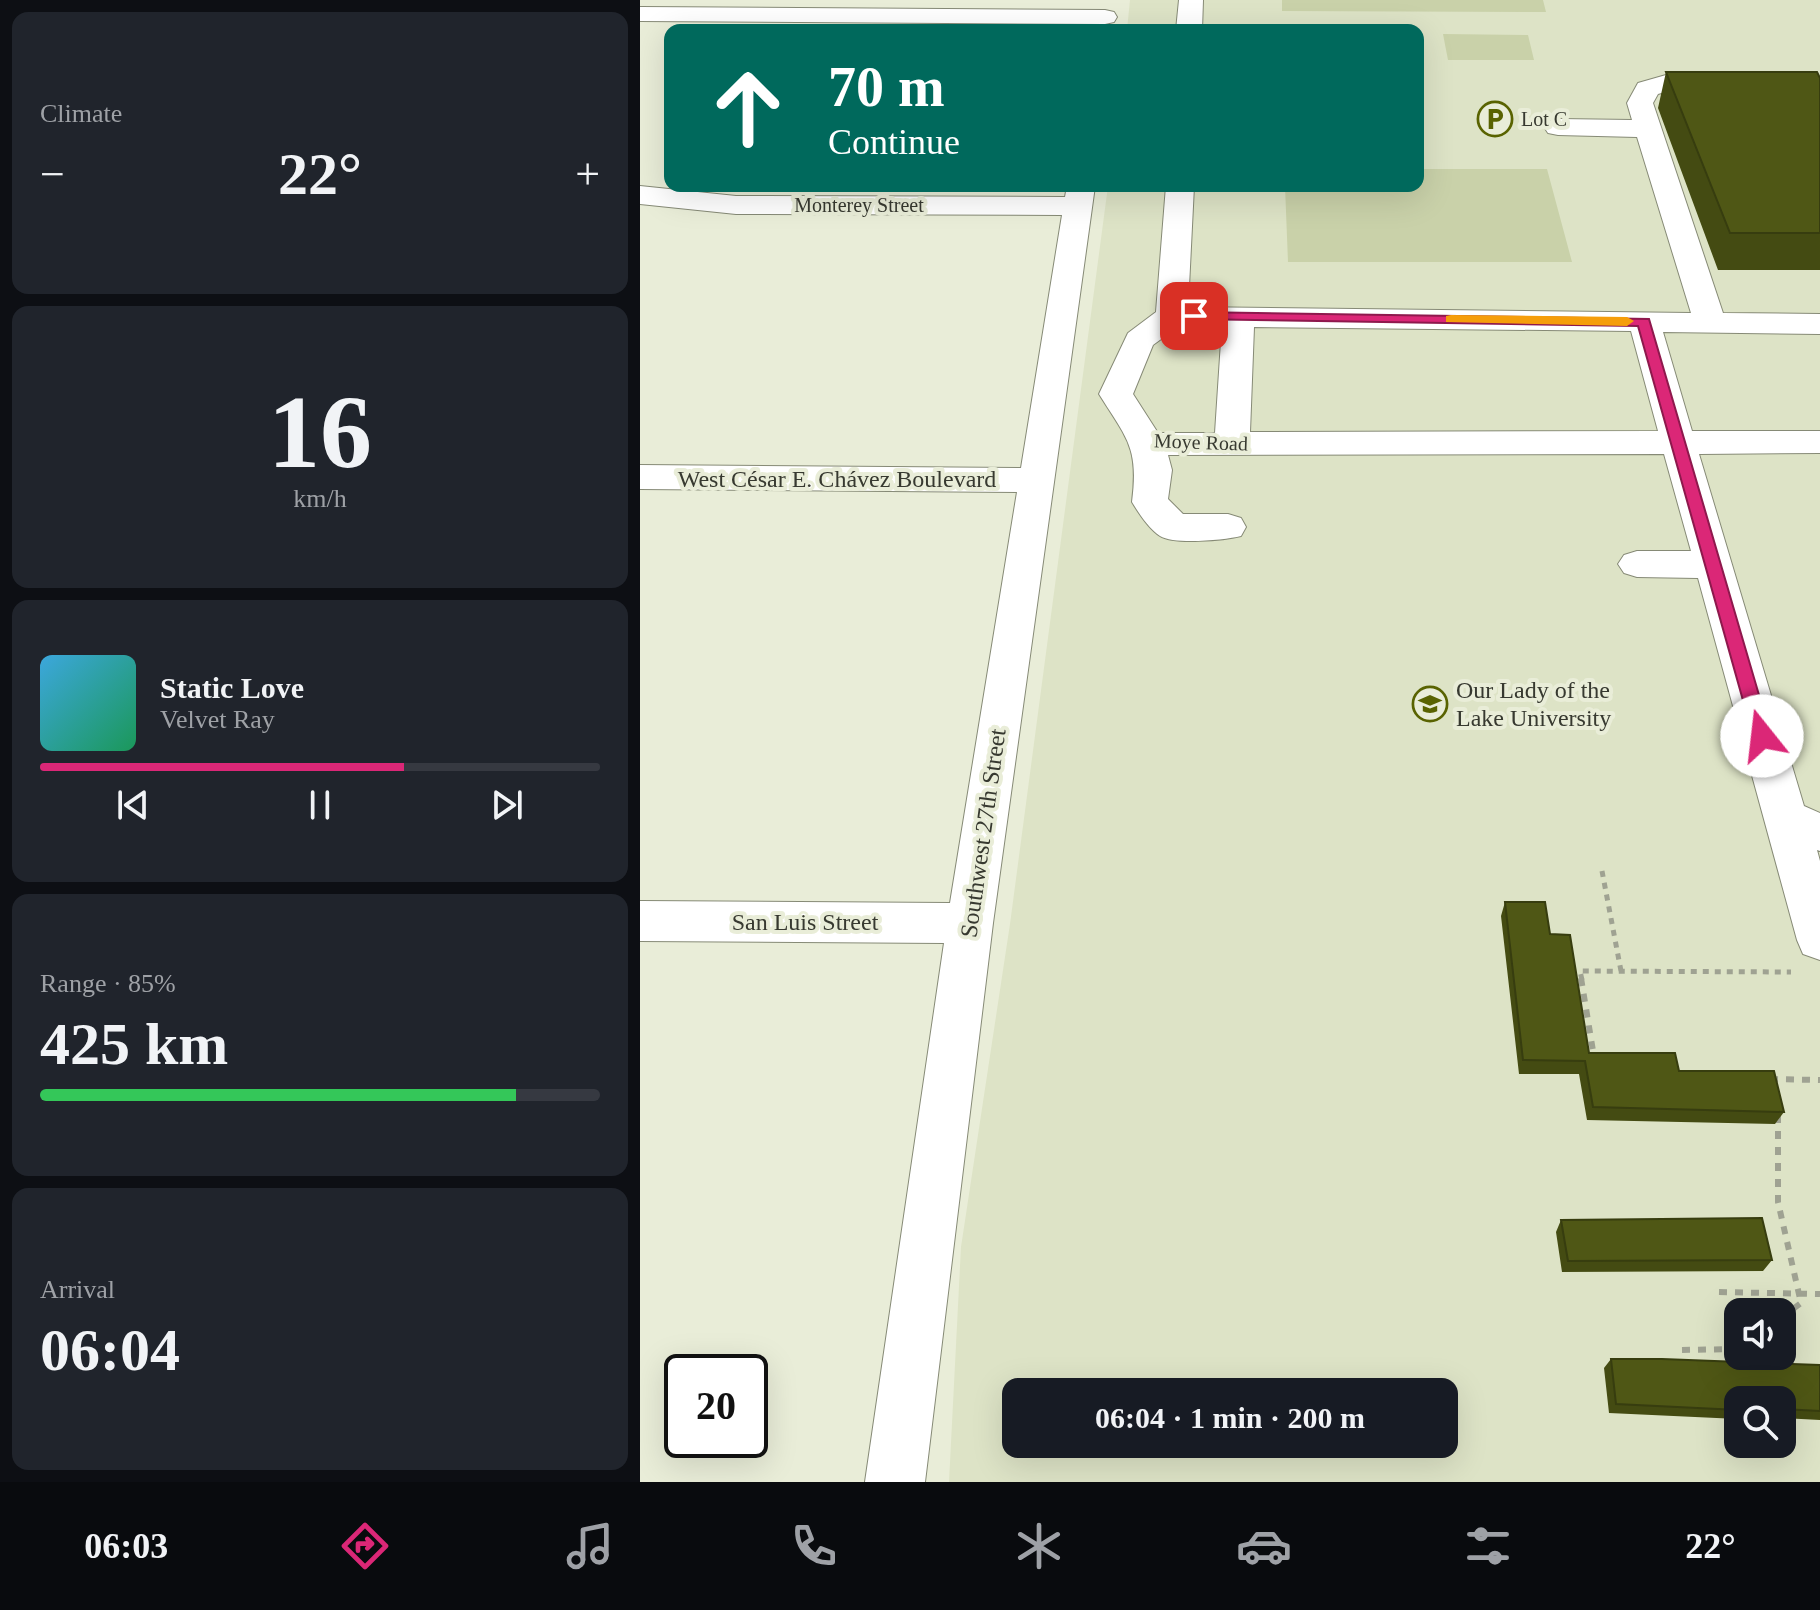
<!DOCTYPE html>
<html lang="en">
<head>
<meta charset="utf-8">
<style>
  :root { --surface:#171b24; --page:#20242c; --text:#f1f3f6; --muted:#9ea1a6; --line:#363941; --accent:#db2777 }
  body { margin:0; font-family:"Times New Roman",serif; background:var(--page); color:var(--text); height:100vh; display:flex; flex-direction:column; font-size:30px; white-space:nowrap }
  * { box-sizing:border-box; margin:0 }
  p { font-size:26px; color:var(--muted) }
  .icon { flex:none; width:44px; height:44px; fill:none; stroke:currentColor; stroke-width:2; stroke-linecap:round; stroke-linejoin:round }
  .map { position:relative; flex:1; overflow:hidden }
  .drawer { display:flex; flex-direction:column; gap:12px; padding:12px; background:#0d0f14; width:640px }
  .drawer>* { flex:none }
  .top-card { position:absolute; left:24px; top:24px; width:760px; height:168px; border-radius:16px; box-shadow:0 8px 32px #0002; background:#00695c; color:#fff; overflow:hidden }
  .fabs { position:absolute; left:1084px; top:1298px; display:grid; gap:16px }
  .fabs a { display:grid; place-items:center; width:72px; height:72px; border-radius:16px; background:var(--surface); box-shadow:0 8px 32px #0002; font-size:40px }
  .speed { position:absolute; left:24px; top:1354px; display:flex; gap:16px; font-size:40px; font-weight:700; text-align:center }
  .speed>* { display:grid; place-content:center; width:104px; height:104px; border-radius:50%; background:var(--surface); box-shadow:0 8px 32px #0002; line-height:1 }
  .speed .limit { border:4px solid #111; border-radius:12px; background:#fff; color:#111 }
  .pin { position:absolute; display:grid; place-items:center; width:68px; height:68px; color:#fff; margin:-34px; border-radius:16px; box-shadow:0 4px 12px #0006 }
  .me { position:absolute; width:88px; margin:-44px; rotate:344deg; stroke-linejoin:round; filter:drop-shadow(0 0 6px #0008) }
  .turn { display:flex; align-items:center; gap:28px; height:168px; padding:0 32px; font-size:36px }
  .turn .icon { width:104px; height:104px; stroke-width:2.5 }
  .turn b { display:block; font-size:56px; line-height:68px }
  .big { font-size:60px; font-weight:700; line-height:1.1 }
  .drawer .widget { flex:1; display:flex; flex-direction:column; justify-content:center; gap:12px; min-width:0; padding:0 28px; border-radius:16px; background:var(--page) }
  .drawer .dial { align-items:center; gap:0 }
  .dial b { font-size:104px; line-height:1 }
  .song { display:flex; align-items:center; gap:24px }
  .cover { width:96px; height:96px; border-radius:12px; background:linear-gradient(135deg,hsl(200 70% 55%),hsl(150 70% 35%)) }
  .played { height:8px; border-radius:4px; background:linear-gradient(90deg,var(--accent) 65%,var(--line) 65%) }
  .keys { display:flex; justify-content:space-around; direction:ltr }
  .heat { display:flex; justify-content:space-between; align-items:center; font-size:44px; direction:ltr }
  .charge { height:12px; border-radius:6px; background:linear-gradient(90deg,#34c759 85%,var(--line) 0) }
  .trip { position:absolute; left:362px; top:1378px; width:456px; height:80px; border-radius:16px; background:var(--surface); box-shadow:0 8px 32px #0002; font-weight:700; line-height:80px; text-align:center }
  .menu { display:flex; height:128px; justify-content:space-around; align-items:center; background:#090b0e; color:var(--muted) }
  .menu .icon { width:56px; height:56px }
  .menu .on { color:var(--accent) }
  .menu b { font-size:36px; color:var(--text) }
  main { display:flex; flex:1; min-height:0 }
  .map>svg:first-child { display:block }
  .built { fill:#dde3c6; fill-rule:evenodd }
  .green { fill:#c9d1a9 }
  .lines { fill:none; stroke-linecap:round; stroke-linejoin:round }
  .minor-casing { stroke:#868a76; stroke-width:2 }
  .path-far1 { stroke:#9fa292; stroke-width:5; stroke-dasharray:6 6; stroke-linecap:butt }
  .path { stroke:#9fa292; stroke-width:6; stroke-dasharray:8 8; stroke-linecap:butt }
  .minor { fill:#fff; fill-rule:evenodd }
  .wall { fill:#444b12 }
  .building { fill:#4f5715; stroke:#373d0f; stroke-width:2 }
  .route { fill:#db2777; stroke:#8e194d; stroke-width:2 }
  .slow { fill:#f59e0b }
  .labels { text-anchor:middle; dominant-baseline:central; stroke-width:8; stroke-linejoin:round; paint-order:stroke }
  .far-poi-label { font-size:20px; fill:#373930; stroke:#e9edd8; text-anchor:start }
  .far-street-label { font-size:20px; fill:#373930; stroke:#e9edd8 }
  .street-label { font-size:24px; fill:#373930; stroke:#e9edd8 }
  .poi-label { font-size:24px; fill:#373930; stroke:#e9edd8; text-anchor:start }
</style>
</head>
<body>
<main>
<section class="drawer">
<div class="widget"><p>Climate</p>
<div class="heat"><a>−</a><b class="big">22°</b><a>+</a></div>
</div>
<div class="widget dial"><b>16</b><p>km/h</p></div>
<div class="widget">
<div class="song"><i class="cover"></i><div><b>Static Love</b><p>Velvet Ray</p></div></div>
<div class="played"></div>
<div class="keys"><svg class="icon" aria-label="previous" viewBox="0 0 24 24"><path d="M18 5L8 12l10 7zM5 5v14"/></svg><svg class="icon" aria-label="pause" viewBox="0 0 24 24"><path d="M8 5v14M16 5v14"/></svg><svg class="icon" aria-label="next" viewBox="0 0 24 24"><path d="M6 5l10 7-10 7zM19 5v14"/></svg></div>
</div>
<div class="widget"><p>Range · 85%</p><b class="big">425 km</b><div class="charge"></div></div>
<div class="widget"><p>Arrival</p><b class="big">06:04</b></div>
</section>
<div class="map">
<svg width="1180" height="1482" viewBox="0 0 1180 1482">
  <rect width="100%" height="100%" fill="#e9edd8"/>
  <path class="built" d="M490 0H1180V1482H309L321 1247 370 924 468 186H778V30H487ZM1098 1312H1142V1356H1098ZM376 1392H804V1444H376ZM1098 1400H1142V1444H1098Z"/>
  <path class="green" d="M642 0H903L906 12 642 11Z
    M803 34 888 35 894 60H808Z
    M778 169H907L932 262H648L645 186H778Z"/>
  <g class="lines">
    <g class="minor-casing">
      <path id="minor" d="M539 0H563L562 30H536Z
        M0 7 465 10 474 12 477 17 474 22 465 24 0 21Z
        M1033 73 1088 76 1092 82 1088 88C1065 93 1041 87 1018 94L1013 103 1083 313 1180 314V334L1023 332 1052 431H1180V453L1059 454 1164 806 1180 813V851L1177 850 1180 861V960L1163 954 1157 940 1058 578 997 577 984 573 978 564 984 555 997 551H1051L1024 454 528 455 532 470 528 499 543 514H588L601 518 606 527 601 536C585 540 534 545 520 536 509 529 498 512 492 502 499 447 487 439 459 394L488 333 516 312 526 186H554L548 307 1051 313 997 137 918 135 908 133 904 127 908 121 918 119 992 120 987 103 998 83ZM539 326H582L575 433H518L493 394 513 345ZM614 327 991 331 1018 431 610 432Z
        M0 186 96 196 425 197 427 186H455L353 923 285 1482H225L304 943 0 941V901L310 903 377 492 0 489V465L381 468 422 215 96 214 0 204Z"/>
    </g>
    <path class="path-far1" d="M962 871 981 971
      M942 980 940 971 1151 972"/>
    <path class="path" d="M941 978 954 1057
      M1130 1079 1180 1080
      M1138 1115V1202L1161 1303 1142 1317
      M1079 1292 1180 1294
      M1042 1350 1098 1349"/>
    <use href="#minor" class="minor"/>
  </g>
  <path class="wall" d="M1026 72 1180 78V270H1078L1018 108Z
    M865 902 910 934 949 1053 1039 1071 1144 1112 1135 1124 947 1120 939 1074H879L861 916Z
    M921 1220 1132 1260 1123 1271 922 1272 916 1232Z
    M971 1359 1180 1365V1420L1142 1418V1400H1098V1419L969 1413 964 1368Z"/>
  <path class="building" d="M1026 72H1177L1180 78V233H1090Z
    M865 902H905L910 934 930 935 949 1053H1035L1039 1071H1134L1144 1112 953 1107 945 1061 883 1060Z
    M1122 1218 1132 1260 928 1261 921 1220Z
    M971 1359H1022L1180 1365V1411L1142 1409V1400H1098V1410L976 1404Z"/>
  <path class="route" d="M554 312 1009 319 1131 736 1128 741H1116L1113 736 998 326 549 319 547 316Z"/>
  <path class="slow" d="M811 315 987 317 994 321 987 326 806 322V316Z"/>
  <defs>
    <g id="parking-ring" transform="scale(1.8)"><circle r="9.5" fill="#e9edd8" stroke="#596301" stroke-width="1.5"/><path d="M-3.5-5.5H1a3.5 3.5 0 0 1 0 7H-1V5.5H-3.5ZM-1-3.4V-.6H.8a1.4 1.4 0 0 0 0-2.8Z" fill="#596301"/></g>
    <g id="university-ring" transform="scale(1.8)"><circle r="9.5" fill="#e9edd8" stroke="#596301" stroke-width="1.5"/><path d="M0-5L7-2L0 1L-7-2ZM-4 1L0 2.5L4 1V4Q0 6-4 4Z" fill="#596301"/></g>
  </defs>
  <g fill-rule="evenodd">
    <use href="#parking-ring" x="855" y="119"/>
    <use href="#university-ring" x="790" y="704"/>
  </g>
  <g class="labels">
    <g class="far-poi-label">
      <text x="881" y="119">Lot C</text>
    </g>
    <g class="far-street-label">
      <text x="219" y="205">Monterey Street</text>
      <text transform="translate(561 442) rotate(2)">Moye Road</text>
    </g>
    <g class="street-label">
      <text x="197" y="479">West César E. Chávez Boulevard</text>
      <text transform="translate(343 833) rotate(-82)">Southwest 27th Street</text>
      <text x="165" y="922">San Luis Street</text>
    </g>
    <g class="poi-label">
      <text x="816" y="690">Our Lady of the<tspan x="816" dy="28">Lake University</tspan></text>
    </g>
  </g>
</svg>
<div class="fabs">
<a><svg class="icon" aria-label="sound" viewBox="0 0 24 24"><path d="M4 9h4l5-4v14l-5-4H4zM17 9q2 3 0 6"/></svg></a>
<a><svg class="icon" aria-label="search" viewBox="0 0 24 24"><circle cx="10" cy="10" r="6"/><path d="M15 15l6 6"/></svg></a>
</div>
<div class="speed"><div class="limit">20</div></div>
<div class="pin" style="left:554px;top:316px;background:#d93025"><svg class="icon" aria-label="arrive" viewBox="0 0 24 24"><path d="M6 21V4h12l-3 4 3 4H6"/></svg></div>
<svg class="me" style="left:1122px;top:736px" viewBox="-20 -20 40 40"><circle r="19" fill="#fff"/><path d="M0-13L10 11 0 6-10 11z" fill="#db2777"/></svg>
<div class="trip">06:04 · 1 min · 200 m</div>
<div class="top-card">
<div class="turn"><svg class="icon" aria-label="ahead" viewBox="0 0 24 24"><path d="M12 20V5M6 11l6-6 6 6"/></svg><div><b>70 m</b>Continue</div></div>
</div>
</div>
</main>
<nav class="menu">
<b>06:03</b>
<svg class="icon on" aria-label="directions" viewBox="0 0 24 24"><path d="M12 3l9 9-9 9-9-9zM9 14v-3h6M13 9l2 2-2 2"/></svg>
<svg class="icon" aria-label="music" viewBox="0 0 24 24"><path d="M9 18V5l10-2v13"/><circle cx="6" cy="18" r="3"/><circle cx="16" cy="16" r="3"/></svg>
<svg class="icon" aria-label="phone" viewBox="0 0 24 24"><path d="M5 4h4l2 5-3 2q2 4 5 5l2-3 5 2v4C11 20 4 13 5 4z"/></svg>
<svg class="icon" aria-label="climate" viewBox="0 0 24 24"><path d="M12 3v18M4 7l16 10M4 17L20 7"/></svg>
<svg class="icon" aria-label="car" viewBox="0 0 24 24"><path d="M5 17H2v-5l4-1 3-4h7l3 4 3 1v5h-3M9 17h6M6 11h13"/><circle cx="7" cy="17" r="2"/><circle cx="17" cy="17" r="2"/></svg>
<svg class="icon" aria-label="filters" viewBox="0 0 24 24"><path d="M4 7h16M4 17h16"/><circle cx="9" cy="7" r="2"/><circle cx="15" cy="17" r="2"/></svg>
<b>22°</b>
</nav>
</body>
</html>
